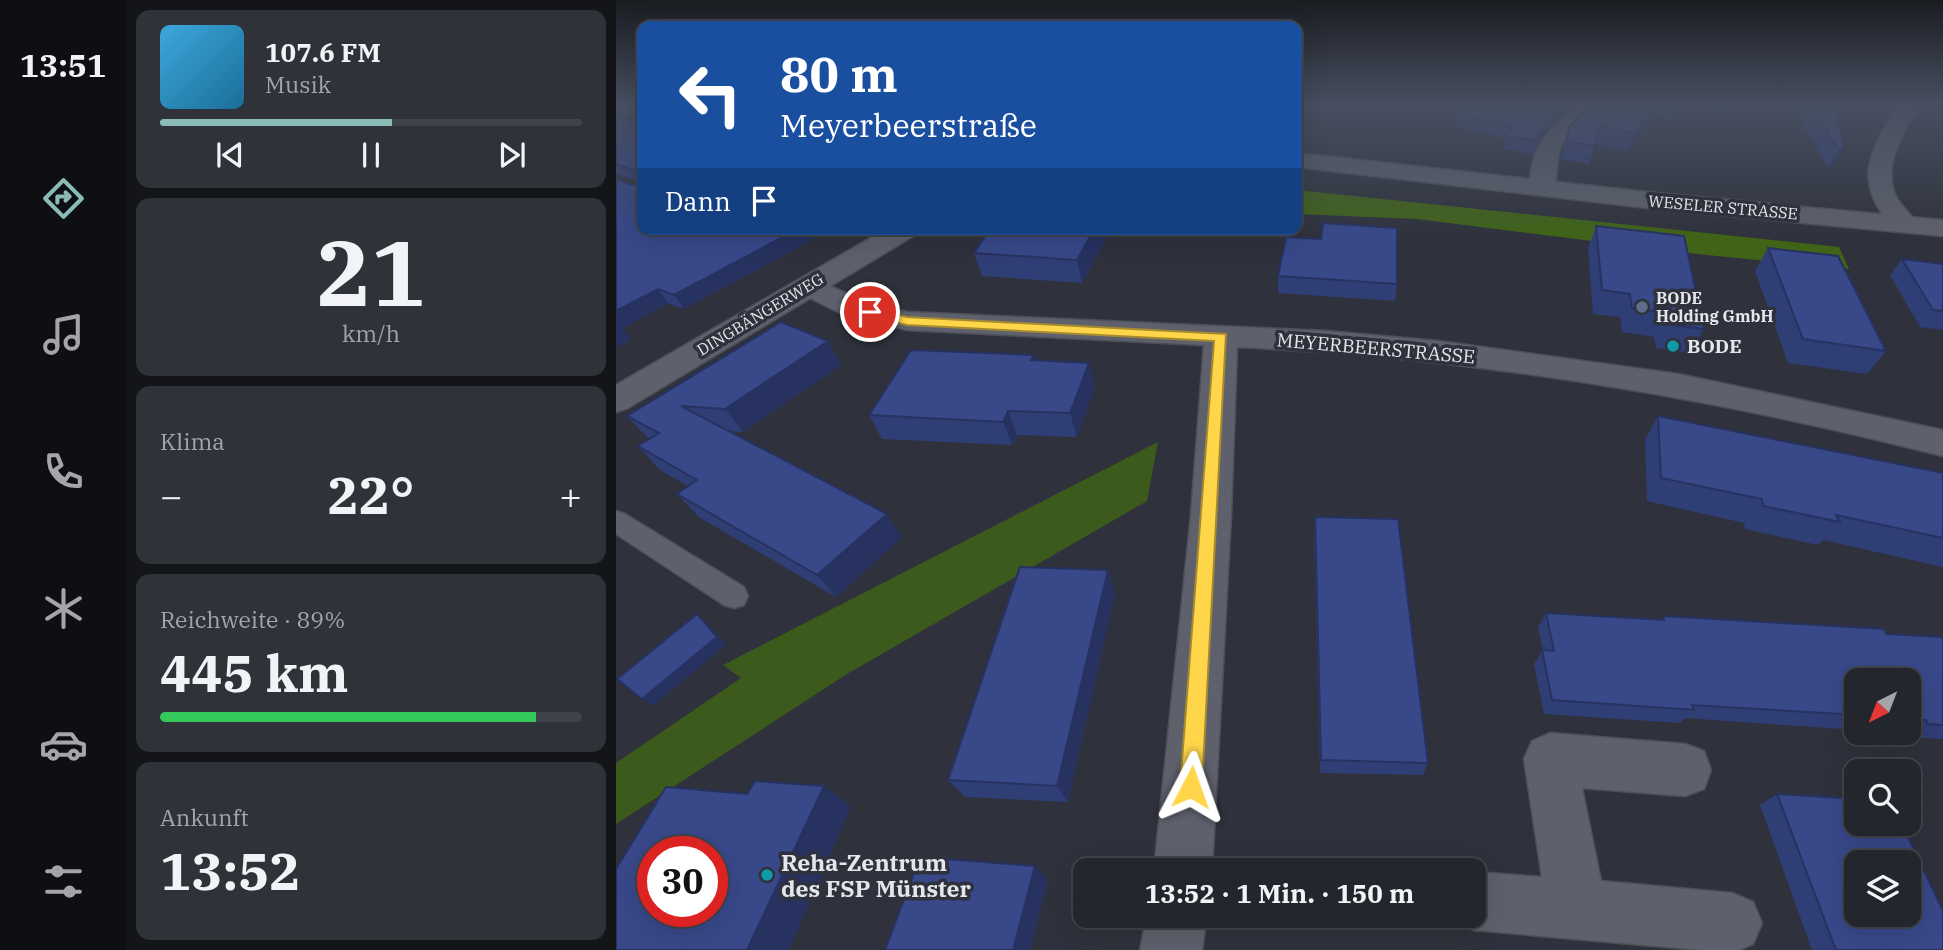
<!DOCTYPE html>
<html lang="de">
<head>
<meta charset="utf-8">
<style>
  :root { --surface:#23262d; --page:#2f3239; --text:#f1f3f6; --muted:#a3a5aa; --line:#404349; --accent:#8bbbb9 }
  body { margin:0; font-family:"IBM Plex Serif",serif; background:var(--page); color:var(--text); height:100vh; display:flex; flex-direction:column; font-size:26px; white-space:nowrap }
  * { box-sizing:border-box; margin:0 }
  p { font-size:23px; color:var(--muted) }
  .icon { flex:none; width:38px; height:38px; fill:none; stroke:currentColor; stroke-width:2; stroke-linecap:round; stroke-linejoin:round }
  .map { position:relative; flex:1; overflow:hidden }
  .sheet { display:flex; flex-direction:column; gap:10px; padding:10px; background:#131519; width:490px }
  .sheet>* { flex:none }
  .hud { position:absolute; left:21px; top:21px; width:665px; height:214px; border-radius:14px; box-shadow:0 7px 28px #0002,0 0 0 2px var(--line); background:#1a4fa0; color:#fff; overflow:hidden }
  .needle { width:46px; rotate:222deg }
  .fabs { position:absolute; left:1228px; top:668px; display:grid; gap:14px }
  .fabs a { display:grid; place-items:center; width:77px; height:77px; border-radius:14px; background:var(--surface); box-shadow:0 7px 28px #0002,0 0 0 2px var(--line); font-size:35px }
  .speed { position:absolute; left:21px; top:836px; display:flex; gap:14px; font-size:35px; font-weight:700; text-align:center }
  .speed>* { display:grid; place-content:center; width:91px; height:91px; border-radius:50%; background:var(--surface); box-shadow:0 7px 28px #0002,0 0 0 2px var(--line); line-height:1 }
  .speed .limit { border:10px solid #d22; background:#fff; color:#111 }
  .pin { position:absolute; display:grid; place-items:center; width:60px; height:60px; color:#fff; margin:-30px; border:4px solid #fff; border-radius:50%; box-shadow:0 2px 7px #0007 }
  .me { position:absolute; width:77px; margin:-38px; rotate:4deg; stroke-linejoin:round; filter:drop-shadow(0 0 5px #0008) }
  .turn { display:flex; align-items:center; gap:24px; height:147px; padding:0 28px; font-size:32px }
  .turn .icon { width:91px; height:91px; stroke-width:2.5 }
  .turn b { display:block; font-size:49px; line-height:60px }
  .then { display:flex; align-items:center; height:66px; padding:0 28px; background:#0003; gap:14px; font-size:26px }
  .big { font-size:52px; font-weight:700; line-height:1.1 }
  .sheet .widget { flex:1; display:flex; flex-direction:column; justify-content:center; gap:10px; min-width:0; padding:0 24px; border-radius:14px; background:var(--page) }
  .sheet .dial { align-items:center; gap:0 }
  .dial b { font-size:91px; line-height:1 }
  .song { display:flex; align-items:center; gap:21px }
  .cover { width:84px; height:84px; border-radius:10px; background:linear-gradient(135deg,hsl(200 70% 55%),hsl(200 70% 35%)) }
  .played { height:7px; border-radius:4px; background:linear-gradient(90deg,var(--accent) 55%,var(--line) 55%) }
  .keys { display:flex; justify-content:space-around; direction:ltr }
  .heat { display:flex; justify-content:space-between; align-items:center; font-size:38px; direction:ltr }
  .charge { height:10px; border-radius:5px; background:linear-gradient(90deg,#34c759 89%,var(--line) 0) }
  .trip { position:absolute; left:457px; top:858px; width:413px; height:70px; border-radius:14px; background:var(--surface); box-shadow:0 7px 28px #0002,0 0 0 2px var(--line); font-weight:700; line-height:70px; text-align:center }
  main { display:flex; flex:1; min-height:0 }
  .tab-bar { display:flex; flex-direction:column; width:126px; justify-content:space-around; align-items:center; background:#0e0f12; color:var(--muted) }
  .tab-bar .icon { width:49px; height:49px }
  .tab-bar .current { color:var(--accent) }
  .tab-bar b { font-size:32px; color:var(--text) }
  .map>svg:first-child { display:block }
  .green { fill:#3c5a1c }
  .forest { fill:#406317 }
  .lines { fill:none; stroke-linecap:round; stroke-linejoin:round }
  .service-casing { stroke:#4c4f57; stroke-width:3 }
  .minor-casing { stroke:#4c4f57; stroke-width:3 }
  .tertiary-casing { stroke:#4c4f57; stroke-width:3 }
  .secondary-casing { stroke:#4c4f57; stroke-width:3 }
  .service { fill:#5e616c; fill-rule:evenodd }
  .minor { fill:#5e616c; fill-rule:evenodd }
  .tertiary { fill:#5e616c; fill-rule:evenodd }
  .secondary { fill:#5e616c; fill-rule:evenodd }
  .wall { fill:#303e76 }
  .shaded-wall { fill:#273260 }
  .building { fill:#384889; stroke:#273260; stroke-width:2; fill-rule:evenodd }
  .route { fill:#ffd54a; stroke:#a68a30; stroke-width:2 }
  .service-dot { fill:#5c6f8a; stroke:#2f323c; stroke-width:2.5 }
  .culture-dot { fill:#0f9aa8; stroke:#2f323c; stroke-width:2.5 }
  .labels { text-anchor:middle; dominant-baseline:central; stroke-width:7; stroke-linejoin:round; paint-order:stroke }
  .far-street-label { font-size:16px; fill:#e4e6ec; stroke:#2f323c }
  .far-poi-label { font-size:16px; font-weight:bold; fill:#e4e6ec; stroke:#2f323c; text-anchor:start }
  .poi-label { font-size:19px; font-weight:bold; fill:#e4e6ec; stroke:#2f323c; text-anchor:start }
  .street-label { font-size:19px; fill:#e4e6ec; stroke:#2f323c }
  .near-poi-label { font-size:23px; font-weight:bold; fill:#e4e6ec; stroke:#2f323c; text-anchor:start }
</style>
</head>
<body>
<main>
<nav class="tab-bar">
<b>13:51</b>
<svg class="icon current" aria-label="directions" viewBox="0 0 24 24"><path d="M12 3l9 9-9 9-9-9zM9 14v-3h6M13 9l2 2-2 2"/></svg>
<svg class="icon" aria-label="music" viewBox="0 0 24 24"><path d="M9 18V5l10-2v13"/><circle cx="6" cy="18" r="3"/><circle cx="16" cy="16" r="3"/></svg>
<svg class="icon" aria-label="phone" viewBox="0 0 24 24"><path d="M5 4h4l2 5-3 2q2 4 5 5l2-3 5 2v4C11 20 4 13 5 4z"/></svg>
<svg class="icon" aria-label="climate" viewBox="0 0 24 24"><path d="M12 3v18M4 7l16 10M4 17L20 7"/></svg>
<svg class="icon" aria-label="car" viewBox="0 0 24 24"><path d="M5 17H2v-5l4-1 3-4h7l3 4 3 1v5h-3M9 17h6M6 11h13"/><circle cx="7" cy="17" r="2"/><circle cx="17" cy="17" r="2"/></svg>
<svg class="icon" aria-label="filters" viewBox="0 0 24 24"><path d="M4 7h16M4 17h16"/><circle cx="9" cy="7" r="2"/><circle cx="15" cy="17" r="2"/></svg>
</nav>
<section class="sheet">
<div class="widget">
<div class="song"><i class="cover"></i><div><b>107.6 FM</b><p>Musik</p></div></div>
<div class="played"></div>
<div class="keys"><svg class="icon" aria-label="previous" viewBox="0 0 24 24"><path d="M18 5L8 12l10 7zM5 5v14"/></svg><svg class="icon" aria-label="pause" viewBox="0 0 24 24"><path d="M8 5v14M16 5v14"/></svg><svg class="icon" aria-label="next" viewBox="0 0 24 24"><path d="M6 5l10 7-10 7zM19 5v14"/></svg></div>
</div>
<div class="widget dial"><b>21</b><p>km/h</p></div>
<div class="widget"><p>Klima</p>
<div class="heat"><a>−</a><b class="big">22°</b><a>+</a></div>
</div>
<div class="widget"><p>Reichweite · 89%</p><b class="big">445 km</b><div class="charge"></div></div>
<div class="widget"><p>Ankunft</p><b class="big">13:52</b></div>
</section>
<div class="map">
<svg width="1327" height="950" viewBox="0 0 1327 950">
  <rect width="100%" height="100%" fill="#2f323c"/>
  <path class="green" d="M542 442 531 501 231 674 0 824V763L125 678 107 665Z"/>
  <path class="forest" d="M681 190 1223 247 1233 269 1081 254 801 219 681 214Z"/>
  <g class="lines">
    <g class="service-casing">
      <path id="service" d="M11 105H26V109L0 118V109Z
        M0 511 9 514 128 587 132 596 128 605 118 608 108 605 0 534Z"/>
    </g>
    <g class="minor-casing">
      <path id="minor" d="M964 105H988C977 120 955 127 946 144 938 159 944 180 935 193L926 195 917 193C913 186 914 180 915 172 919 140 939 123 964 105Z
        M1281 105H1302C1289 132 1264 167 1281 198 1287 207 1295 215 1301 224L1297 230C1283 233 1279 230 1270 219 1236 175 1258 148 1281 105Z
        M192 277 246 300 291 312 710 331 822 341 1062 374 1327 430V456C1095 397 860 358 621 347L615 515 596 870H538L575 515 588 345 291 330 224 313 182 292 177 286 182 280Z
        M934 733 1069 744 1088 751 1095 770 1088 789 1069 796 966 788 985 881 1116 893 1137 902 1146 923 1137 944 1123 950H1084L858 930 837 922 834 915H858V872L926 877 908 759 916 741Z
        M531 915H591L586 950H524Z"/>
    </g>
    <g class="tertiary-casing">
      <path id="tertiary" d="M270 229H303L299 235 12 408 0 412V385Z"/>
    </g>
    <g class="secondary-casing">
      <path id="secondary" d="M681 153 1031 192 1327 220V236L1031 208 681 167Z"/>
    </g>
    <use href="#service" class="service"/>
    <use href="#minor" class="minor"/>
    <use href="#tertiary" class="tertiary"/>
    <use href="#secondary" class="secondary"/>
  </g>
  <path class="wall" d="M853 105H961L937 124 924 140 917 154 887 149 889 138 840 126 842 114Z
    M976 105H1066L1057 119 1039 115 1011 151 979 144 973 164 944 159 953 128Z
    M1076 105H1127L1110 114Z
    M1176 105H1218L1228 148 1217 166 1212 168Z
    M0 113 185 246 68 309 52 303 7 328 12 335 14 340 0 348V179L16 185 20 183 19 181 1 174H0Z
    M980 226 1088 329 1075 353 1040 348 1038 337 1006 332 1004 317 977 314 972 249Z
    M495 229 466 283 366 276 358 253Z
    M1152 248 1270 351 1251 374 1172 363 1139 271Z
    M1286 259 1327 264V330L1304 327 1274 275Z
    M662 276 781 284 779 301 662 293Z
    M212 341 225 365 127 432 113 431 286 537 220 597 83 517 61 494 72 486 44 470 22 446 33 439 11 416Z
    M420 360 479 386 461 437 401 435 396 445 266 439 253 415Z
    M1042 416 1327 473V567L1207 540 1202 545 1129 529 1128 523 1031 501 1029 440Z
    M699 517 812 763 807 775 704 773 698 534Z
    M499 592 452 802 349 797 332 780Z
    M930 613 1045 620 1047 616 1270 634 1327 637V739L1291 737 1289 733H1293V681H1241V730L1069 718 1064 723 928 714 918 664 927 650 922 628Z
    M1161 794 1327 950H1196L1144 805Z"/>
  <path class="shaded-wall" d="M948 105H961L937 124 924 140 917 154 920 141 927 127 940 111Z
    M1039 105H1043L1039 115 1011 151 1018 133Z
    M1062 105H1066L1057 119Z
    M1114 105H1127L1110 114Z
    M1228 148 1217 166 1212 168 1223 150Z
    M182 229H212L185 246 68 309 58 295Z
    M478 229H495L466 283 461 260Z
    M42 289 52 303 7 328 12 335 14 340 0 348V311Z
    M212 341 225 365 127 432 109 409Z
    M473 363 479 386 461 437 454 413Z
    M392 411 401 435 396 445 387 422Z
    M271 514 286 537 220 597 201 575Z
    M492 570 499 592 452 802 441 786Z
    M81 614 90 622 110 645 37 706 26 699Z
    M208 786 235 807 173 950H131Z
    M419 866 432 880 414 950H397Z"/>
  <path class="building" d="M853 105H948L940 111 927 127 920 141 889 136 898 127 842 114Z
    M976 105H1039L1018 133 984 126 979 146 950 141 953 128 962 117Z
    M1195 105H1218L1228 148 1223 150Z
    M0 113 26 123V229H182L58 295 42 289 0 311V179L16 185 20 183 19 171 0 164Z
    M707 223 781 228V284L662 276 670 237 705 239Z
    M980 226 1068 236 1088 329 1051 324 1050 313 1016 308 1014 294 986 290Z
    M374 229H478L461 260 358 253Z
    M1152 248 1222 256 1270 351 1187 339Z
    M1286 259 1327 264V311L1317 310Z
    M165 322 212 341 109 409 65 406 271 514 201 575 61 494 81 480 22 446 43 433 11 416Z
    M295 350 418 355 415 360 473 363 454 413 392 411 387 422 253 415Z
    M1042 416 1327 473V538L1220 515 1224 522 1147 506 1146 499 1045 478Z
    M699 517 782 519 812 763 705 760Z
    M404 567 492 570 441 786 332 780Z
    M930 613 1048 620 1047 616 1268 629 1270 634 1327 637V725L1312 724 1310 720 1293 719V681H1241V715L1076 705 1078 710 936 700 926 650 938 651Z
    M81 614 101 637 26 699 1 679Z
    M139 781 208 786 131 950H0V869L50 787 131 794ZM37 852H96V912H37Z
    M1161 794 1241 799V824H1286L1327 911V950H1220ZM1241 863H1293V915H1241Z
    M304 857 419 866 397 950H269Z"/>
  <linearGradient id="sky" x2="0" y2="1"><stop stop-color="#1a1c21"/><stop offset="0.44" stop-color="#474f61"/><stop offset="1" stop-color="#474f61" stop-opacity="0"/></linearGradient>
  <rect width="1327" height="238" fill="url(#sky)"/>
  <path class="route" d="M254 308 291 317 610 334 586 787 583 795 575 798 567 795 564 787 598 341 291 325 249 315 248 312Z"/>
  <circle class="service-dot" cx="1026" cy="307" r="7"/>
  <g class="culture-dot">
    <circle cx="1057" cy="346" r="7"/>
    <circle cx="151" cy="875" r="7"/>
  </g>
  <g class="labels">
    <g class="far-street-label">
      <text transform="translate(1107 207) rotate(5)">WESELER STRASSE</text>
      <text transform="translate(144 314) rotate(-31)">DINGBÄNGERWEG</text>
    </g>
    <g class="far-poi-label">
      <text x="1040" y="298">BODE<tspan x="1040" dy="18">Holding GmbH</tspan></text>
    </g>
    <g class="poi-label">
      <text x="1071" y="346">BODE</text>
    </g>
    <g class="street-label">
      <text transform="translate(760 348) rotate(5)">MEYERBEERSTRASSE</text>
    </g>
    <g class="near-poi-label">
      <text x="165" y="862">Reha-Zentrum<tspan x="165" dy="26">des FSP Münster</tspan></text>
    </g>
  </g>
</svg>
<div class="fabs">
<a><svg class="needle" viewBox="-14 -14 28 28"><path d="M0-13l5 13h-10z" fill="#e53935"/><path d="M0 13l5-13h-10z" fill="#a3a5aa"/></svg></a>
<a><svg class="icon" aria-label="search" viewBox="0 0 24 24"><circle cx="10" cy="10" r="6"/><path d="M15 15l6 6"/></svg></a>
<a><svg class="icon" aria-label="layers" viewBox="0 0 24 24"><path d="M12 4l9 5-9 5-9-5zM3 14l9 5 9-5"/></svg></a>
</div>
<div class="speed"><div class="limit">30</div></div>
<div class="pin" style="left:254px;top:312px;background:#d93025"><svg class="icon" aria-label="arrive" viewBox="0 0 24 24"><path d="M6 21V4h12l-3 4 3 4H6"/></svg></div>
<svg class="me" style="left:575px;top:787px" viewBox="-20 -20 40 40"><path d="M0-17L14 15 0 8-14 15z" fill="#ffd54a" stroke="#fff" stroke-width="4"/></svg>
<div class="trip">13:52 · 1 Min. · 150 m</div>
<div class="hud">
<div class="turn"><svg class="icon" aria-label="left" viewBox="0 0 24 24"><path d="M17 20v-9H6M10 6l-5 5 5 5"/></svg><div><b>80 m</b>Meyerbeerstraße</div></div>
<div class="then">Dann<svg class="icon" aria-label="arrive" viewBox="0 0 24 24"><path d="M6 21V4h12l-3 4 3 4H6"/></svg></div>
</div>
</div>
</main>
</body>
</html>
